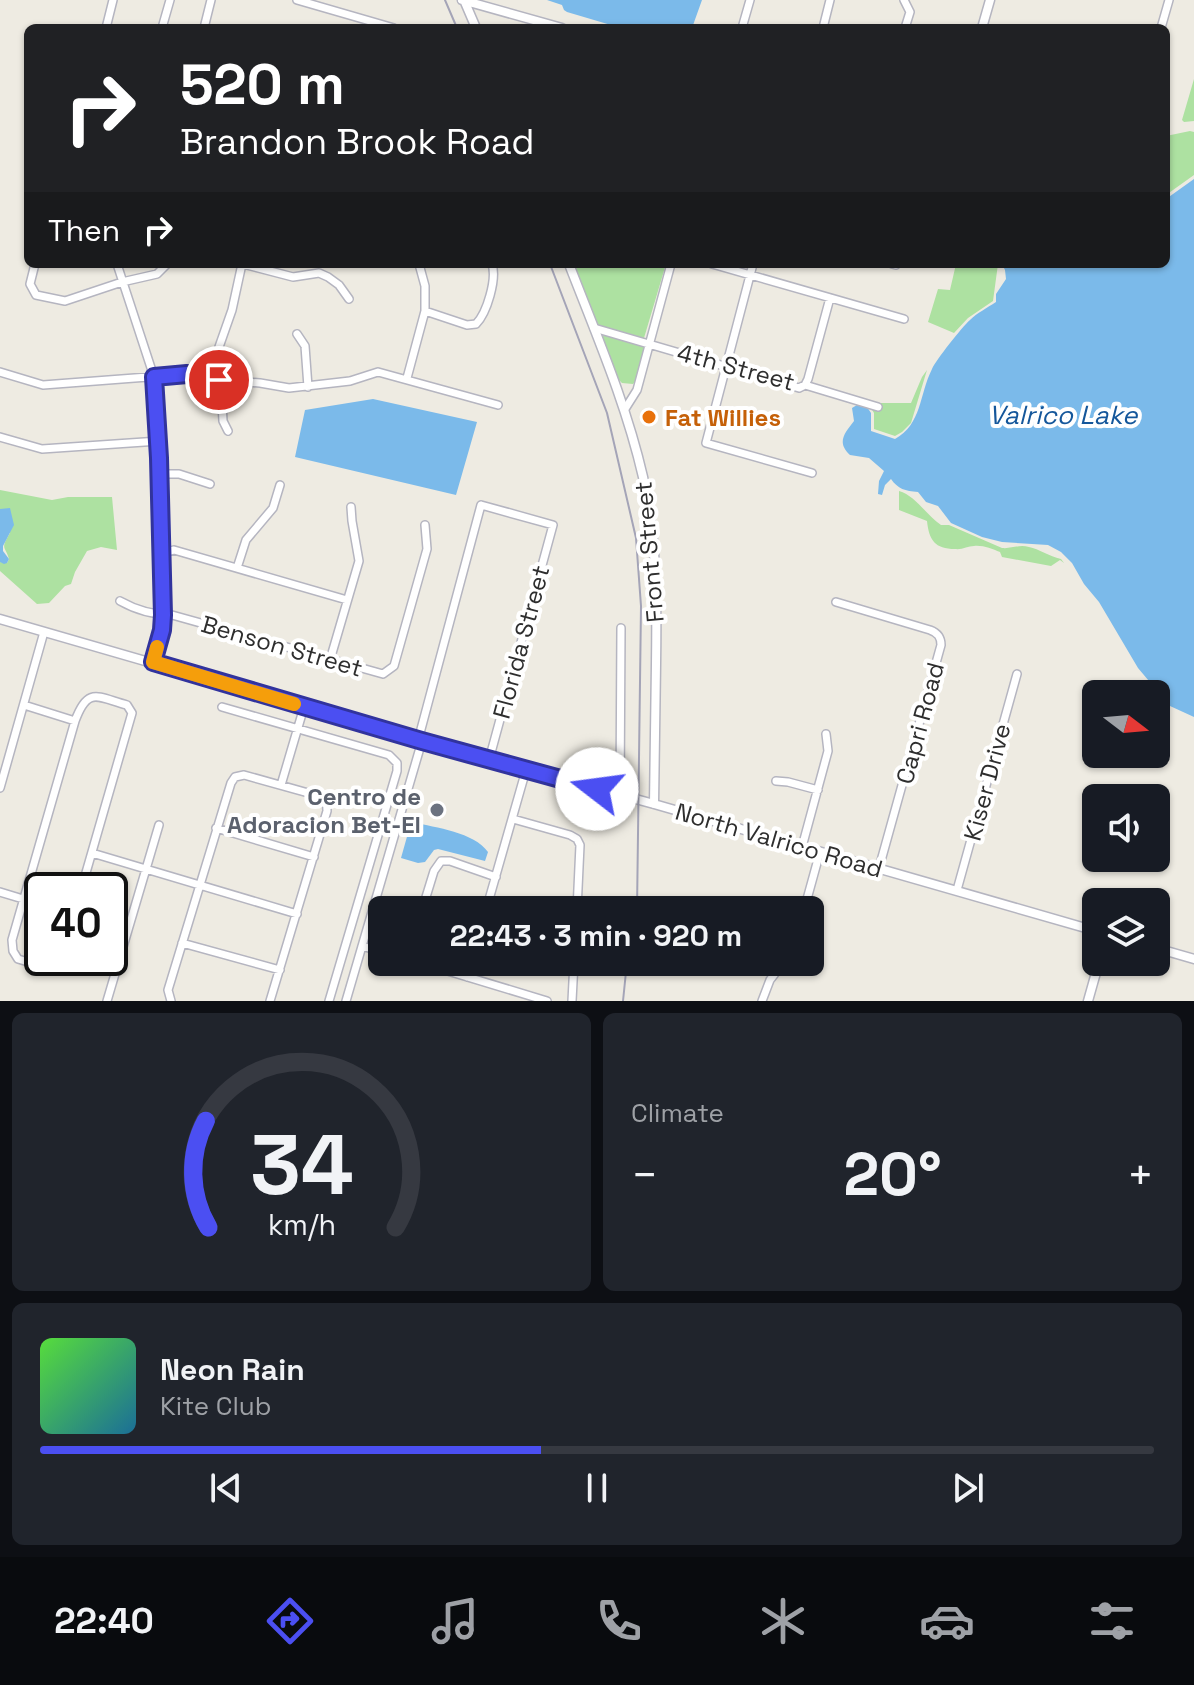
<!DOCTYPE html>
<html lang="en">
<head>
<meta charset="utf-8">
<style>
  :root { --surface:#171b24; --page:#20242c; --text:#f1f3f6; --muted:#9ea1a6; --line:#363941; --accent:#4b4ff2 }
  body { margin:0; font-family:"Space Grotesk",sans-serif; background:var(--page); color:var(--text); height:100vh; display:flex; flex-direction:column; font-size:30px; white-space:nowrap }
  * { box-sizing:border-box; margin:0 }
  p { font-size:26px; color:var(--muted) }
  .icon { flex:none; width:44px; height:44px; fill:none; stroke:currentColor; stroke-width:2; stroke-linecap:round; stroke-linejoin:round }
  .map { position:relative; height:1001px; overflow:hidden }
  .details { display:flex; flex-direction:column; gap:12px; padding:12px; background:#0d0f14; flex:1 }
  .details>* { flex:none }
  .top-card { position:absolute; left:24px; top:24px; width:1146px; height:244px; border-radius:12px; box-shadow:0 2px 6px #0004; background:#202124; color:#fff; overflow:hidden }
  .needle { width:52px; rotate:106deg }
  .fabs { position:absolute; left:1082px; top:680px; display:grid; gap:16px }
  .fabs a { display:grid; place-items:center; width:88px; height:88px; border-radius:12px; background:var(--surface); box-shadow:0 2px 6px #0004; font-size:40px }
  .speed { position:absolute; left:24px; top:872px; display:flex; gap:16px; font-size:40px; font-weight:700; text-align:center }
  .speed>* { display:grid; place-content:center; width:104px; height:104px; border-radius:50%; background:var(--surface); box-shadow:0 2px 6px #0004; line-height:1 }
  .speed .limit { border:4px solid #111; border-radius:12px; background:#fff; color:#111 }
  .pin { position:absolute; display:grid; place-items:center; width:68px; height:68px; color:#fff; margin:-34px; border:4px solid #fff; border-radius:50%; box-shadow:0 2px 8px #0007 }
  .me { position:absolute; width:88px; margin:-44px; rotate:285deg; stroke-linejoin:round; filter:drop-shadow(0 0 6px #0008) }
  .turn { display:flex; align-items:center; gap:28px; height:168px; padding:0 24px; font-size:36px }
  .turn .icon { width:104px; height:104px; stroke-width:2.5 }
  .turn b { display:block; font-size:56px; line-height:68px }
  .then { display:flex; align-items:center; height:76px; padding:0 24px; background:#0003; gap:16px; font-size:30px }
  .big { font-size:60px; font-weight:700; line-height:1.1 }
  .details .tile { flex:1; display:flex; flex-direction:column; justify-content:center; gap:12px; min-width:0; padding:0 28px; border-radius:12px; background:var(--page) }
  .details .dial { align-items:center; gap:0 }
  .dial svg { height:208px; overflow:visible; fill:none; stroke:var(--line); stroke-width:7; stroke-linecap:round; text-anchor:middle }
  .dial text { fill:var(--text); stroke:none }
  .song { display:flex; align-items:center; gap:24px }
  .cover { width:96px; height:96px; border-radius:12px; background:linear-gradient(135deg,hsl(110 70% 55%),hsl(200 70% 35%)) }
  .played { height:8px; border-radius:4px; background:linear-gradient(90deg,var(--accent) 45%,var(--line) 45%) }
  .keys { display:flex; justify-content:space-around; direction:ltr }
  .heat { display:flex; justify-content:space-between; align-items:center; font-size:44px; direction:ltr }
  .details .tiles { flex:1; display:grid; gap:12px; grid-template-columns:1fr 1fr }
  .tile:last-child { grid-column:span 2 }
  .trip { position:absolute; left:368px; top:896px; width:456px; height:80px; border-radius:12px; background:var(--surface); box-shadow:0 2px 6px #0004; font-weight:700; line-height:80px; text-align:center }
  .menu { display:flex; height:128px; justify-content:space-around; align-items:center; background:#090b0e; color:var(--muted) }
  .menu .icon { width:56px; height:56px }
  .menu .active { color:var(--accent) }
  .menu b { font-size:36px; color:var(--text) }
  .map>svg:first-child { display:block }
  .green { fill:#ade1a1 }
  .water { fill:#7bbaea }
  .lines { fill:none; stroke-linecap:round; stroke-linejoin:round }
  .minor-casing { stroke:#b5b5c0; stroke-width:10 }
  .tertiary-casing { stroke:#b5b5c0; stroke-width:11 }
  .minor { stroke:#fff; stroke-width:7 }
  .tertiary { stroke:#fff; stroke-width:8 }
  .rail { stroke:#a4a4b7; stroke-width:2 }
  .route-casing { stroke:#31339d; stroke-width:20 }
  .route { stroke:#4b4ff2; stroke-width:14 }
  .slow { stroke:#f59e0b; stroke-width:14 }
  .food-dot { fill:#e8710a; stroke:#fff; stroke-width:3 }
  .worship-dot { fill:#6b7280; stroke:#fff; stroke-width:3 }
  .labels { text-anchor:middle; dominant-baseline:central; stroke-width:8; stroke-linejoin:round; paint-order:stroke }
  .street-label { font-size:24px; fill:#2e2e2e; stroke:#fff }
  .food-label { font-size:24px; font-weight:bold; fill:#c56008; stroke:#fff; text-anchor:start }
  .worship-label { font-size:24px; font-weight:bold; fill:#5b616d; stroke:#fff; text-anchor:end }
  .water-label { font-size:26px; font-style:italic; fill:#15579b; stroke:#fff }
</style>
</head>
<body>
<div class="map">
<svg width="1194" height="1001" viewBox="0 0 1194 1001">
  <rect width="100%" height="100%" fill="#eeebe2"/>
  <path class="green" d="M1194 79V121L1184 122 1182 120Z
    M1190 131 1194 132V175L1166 195V136Z
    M573 264H666L644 338 597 325Z
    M956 264H998L993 301 968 318 954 333 928 322 938 289 950 290Z
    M607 335 644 346C646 357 641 377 633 384L622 383 619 380 603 340V336Z
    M927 370 911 423 902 432 895 436 874 429V413L871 408 880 410 882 405 877 403H911L922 377Z
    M0 490 52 500 68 497H112L117 550 101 547 87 551 75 572 71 584 65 586 49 603 37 604 0 571V562L7 563 9 559C5 545 0 550 10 533L2 509H0Z
    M899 491C916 496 926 515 941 525H949L1002 548C1012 549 1019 544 1029 547 1039 549 1049 556 1061 559L1064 563 1060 560 1051 566 1002 557 1000 552C992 549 983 545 974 546 968 546 962 550 955 549 935 549 929 540 927 521L899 510Z"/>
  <path class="water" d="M547 0H702L692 28H621L567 12 564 10 562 5Z
    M1194 179V717L1170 706 1138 668 1099 602 1084 584 1072 563 1061 552 1048 545 1002 542 982 537 951 523 938 506 926 502 918 492C905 491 898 489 891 479L885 485 882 495 878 494 879 481 884 471 869 458 850 455C836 442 845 433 854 421L852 408 857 405 867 407 871 413V431L895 439C922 424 919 395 932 369 936 360 962 327 970 320 977 313 987 308 996 302V294L1006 279 1005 270 1002 264H1166V199Z
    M373 399 477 422 456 495 295 457 305 410Z
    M10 508 14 525 3 546V551L9 559 7 563 4 564 0 562V509Z
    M413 822C436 828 474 832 488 852L485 861 438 849 434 850 425 862 418 863 401 858 410 826Z"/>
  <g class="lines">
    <g class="minor-casing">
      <path id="minor" d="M297 0 394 28
        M904 0 910 12 905 28
        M106 28 113 0
        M162 28 170 0
        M204 28 211 0
        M742 28 750 0
        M823 28 830 0
        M1161 28 1169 0
        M35 264 30 284 36 295 65 301 122 282 157 274 167 264
        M117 264 154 377 160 474 163 615 162 630 153 662
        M243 264 293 277 319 273 328 277 339 285 349 299
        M712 264 904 319
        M753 264 706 443 812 473
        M892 264 896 265
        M425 311 467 325 476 324C487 313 497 279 492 264
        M594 328 799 388 805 385 878 407
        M297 334 305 346 308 387
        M0 372 43 385 187 374 219 380 260 383 289 388 350 381 378 372 498 405
        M407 378 425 311V286L419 264
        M805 385 808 379 830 298
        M625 409 637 390 671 264
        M228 431 223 421 219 347 232 310 242 264
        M0 437 42 449 159 441
        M160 474H179L210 484
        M162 553 174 550 347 600
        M237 568 246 540 273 508 280 485
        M120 601C136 610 154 615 172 615L383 674 394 666 427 549 425 525
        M836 602 930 630C938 633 941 637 941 645L879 868
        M330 660 359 561 352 521 351 507
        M24 705 75 721
        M222 707 389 755 397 763V771L329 1001
        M776 781 788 782 818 790
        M281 785 304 707
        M0 788 44 632
        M620 796 621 628
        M513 819 570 835 577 839 580 845 577 910
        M216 828 314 857
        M802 847 828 751 826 734
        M92 853 297 914
        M957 890 1017 674
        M0 892 23 899
        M422 910 434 871 441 861H450L496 877
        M486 910 526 770
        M804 910 820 852
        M182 943 280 970
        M362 946 382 952
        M62 958 57 966 45 967 18 959 13 951 12 940 75 721C88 686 97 697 127 705L132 713 81 890
        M418 962 547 1001
        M467 977 471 962
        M107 1001 159 825
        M171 1001 168 990 231 783 235 777 244 775 319 796C326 800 327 804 327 811L270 1001
        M346 1001 422 741 420 733 481 505 553 525 489 760
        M572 1001 574 962
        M762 1001 770 980 784 962"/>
    </g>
    <g class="tertiary-casing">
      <path id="tertiary" d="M462 0 562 28
        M464 0 476 28
        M982 28 990 0
        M569 264C596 334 626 403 643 477 657 538 657 602 656 664 655 711 655 758 654 804
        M0 619 422 741 654 804 1096 931
        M1156 948 1194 959
        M1088 1001 1099 962"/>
    </g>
    <use href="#minor" class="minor"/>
    <use href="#tertiary" class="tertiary"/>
    <path class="rail" d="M445 0 457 28
      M550 264 607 413 636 538 641 606 637 910
      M623 1001 627 962"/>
  </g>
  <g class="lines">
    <g class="route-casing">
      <path id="route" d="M219 380 187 374 154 377 159 458 163 615 162 630 153 662 422 741 597 789"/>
    </g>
    <use href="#route" class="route"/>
    <path class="slow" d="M157 647 153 662 294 704"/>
  </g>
  <circle class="food-dot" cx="649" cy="417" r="8"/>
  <circle class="worship-dot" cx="437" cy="810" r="8"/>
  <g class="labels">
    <g class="street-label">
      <text transform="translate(736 367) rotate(15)">4th Street</text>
      <text transform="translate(649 552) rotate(-95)">Front Street</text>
      <text transform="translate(521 642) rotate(-75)">Florida Street</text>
      <text transform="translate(282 646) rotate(16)">Benson Street</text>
      <text transform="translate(920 723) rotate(-75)">Capri Road</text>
      <text transform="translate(987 782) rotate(-75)">Kiser Drive</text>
      <text transform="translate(779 840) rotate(16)">North Valrico Road</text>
    </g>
    <g class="food-label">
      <text x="665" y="417">Fat Willies</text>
    </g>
    <g class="worship-label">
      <text x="421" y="796">Centro de<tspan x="421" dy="28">Adoracion Bet-El</tspan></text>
    </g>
    <g class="water-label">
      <text x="1063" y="415">Valrico Lake</text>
    </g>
  </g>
</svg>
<div class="fabs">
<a><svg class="needle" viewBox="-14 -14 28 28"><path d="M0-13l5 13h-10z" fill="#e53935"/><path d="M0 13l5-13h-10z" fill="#9ea1a6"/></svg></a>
<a><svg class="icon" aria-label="sound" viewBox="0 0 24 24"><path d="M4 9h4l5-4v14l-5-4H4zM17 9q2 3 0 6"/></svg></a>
<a><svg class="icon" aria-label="layers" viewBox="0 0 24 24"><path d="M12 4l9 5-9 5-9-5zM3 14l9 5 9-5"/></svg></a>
</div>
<div class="speed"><div class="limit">40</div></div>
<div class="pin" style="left:219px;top:380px;background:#d93025"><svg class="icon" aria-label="arrive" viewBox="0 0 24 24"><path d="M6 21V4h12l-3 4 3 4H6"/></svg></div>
<svg class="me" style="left:597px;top:789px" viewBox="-20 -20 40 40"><circle r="19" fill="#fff"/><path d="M0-13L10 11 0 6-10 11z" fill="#4b4ff2"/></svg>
<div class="trip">22:43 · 3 min · 920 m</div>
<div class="top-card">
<div class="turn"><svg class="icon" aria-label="right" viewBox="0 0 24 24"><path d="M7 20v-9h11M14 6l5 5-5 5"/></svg><div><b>520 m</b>Brandon Brook Road</div></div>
<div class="then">Then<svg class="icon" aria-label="right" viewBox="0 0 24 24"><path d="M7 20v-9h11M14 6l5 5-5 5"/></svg></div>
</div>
</div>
<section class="details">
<div class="tiles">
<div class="tile dial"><svg viewBox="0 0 100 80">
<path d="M14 69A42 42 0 1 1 86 69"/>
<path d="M14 69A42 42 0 0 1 13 28" stroke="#4b4ff2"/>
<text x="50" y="56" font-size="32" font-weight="700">34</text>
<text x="50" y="72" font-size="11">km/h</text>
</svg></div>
<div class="tile"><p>Climate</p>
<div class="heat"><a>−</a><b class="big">20°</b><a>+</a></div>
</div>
<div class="tile">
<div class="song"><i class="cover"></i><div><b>Neon Rain</b><p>Kite Club</p></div></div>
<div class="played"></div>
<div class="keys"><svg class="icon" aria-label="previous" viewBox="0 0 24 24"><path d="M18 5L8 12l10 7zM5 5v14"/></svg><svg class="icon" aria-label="pause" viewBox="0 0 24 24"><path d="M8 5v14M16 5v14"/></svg><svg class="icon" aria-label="next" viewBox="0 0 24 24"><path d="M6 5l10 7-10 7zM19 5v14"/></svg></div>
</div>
</div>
</section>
<nav class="menu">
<b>22:40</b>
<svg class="icon active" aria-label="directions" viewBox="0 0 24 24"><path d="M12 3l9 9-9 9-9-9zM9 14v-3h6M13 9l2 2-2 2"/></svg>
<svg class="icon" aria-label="music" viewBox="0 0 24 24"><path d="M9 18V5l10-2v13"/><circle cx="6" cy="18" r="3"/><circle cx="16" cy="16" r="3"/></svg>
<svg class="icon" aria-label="phone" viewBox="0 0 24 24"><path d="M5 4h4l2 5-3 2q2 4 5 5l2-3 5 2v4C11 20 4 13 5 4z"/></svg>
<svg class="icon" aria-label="climate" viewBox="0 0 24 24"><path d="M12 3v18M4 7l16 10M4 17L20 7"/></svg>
<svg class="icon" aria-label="car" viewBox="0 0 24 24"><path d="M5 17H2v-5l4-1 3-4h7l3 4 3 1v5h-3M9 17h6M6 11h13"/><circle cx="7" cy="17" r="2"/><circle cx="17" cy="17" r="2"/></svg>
<svg class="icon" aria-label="filters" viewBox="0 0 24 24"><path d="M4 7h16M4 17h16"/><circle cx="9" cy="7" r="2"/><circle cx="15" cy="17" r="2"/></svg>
</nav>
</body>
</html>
